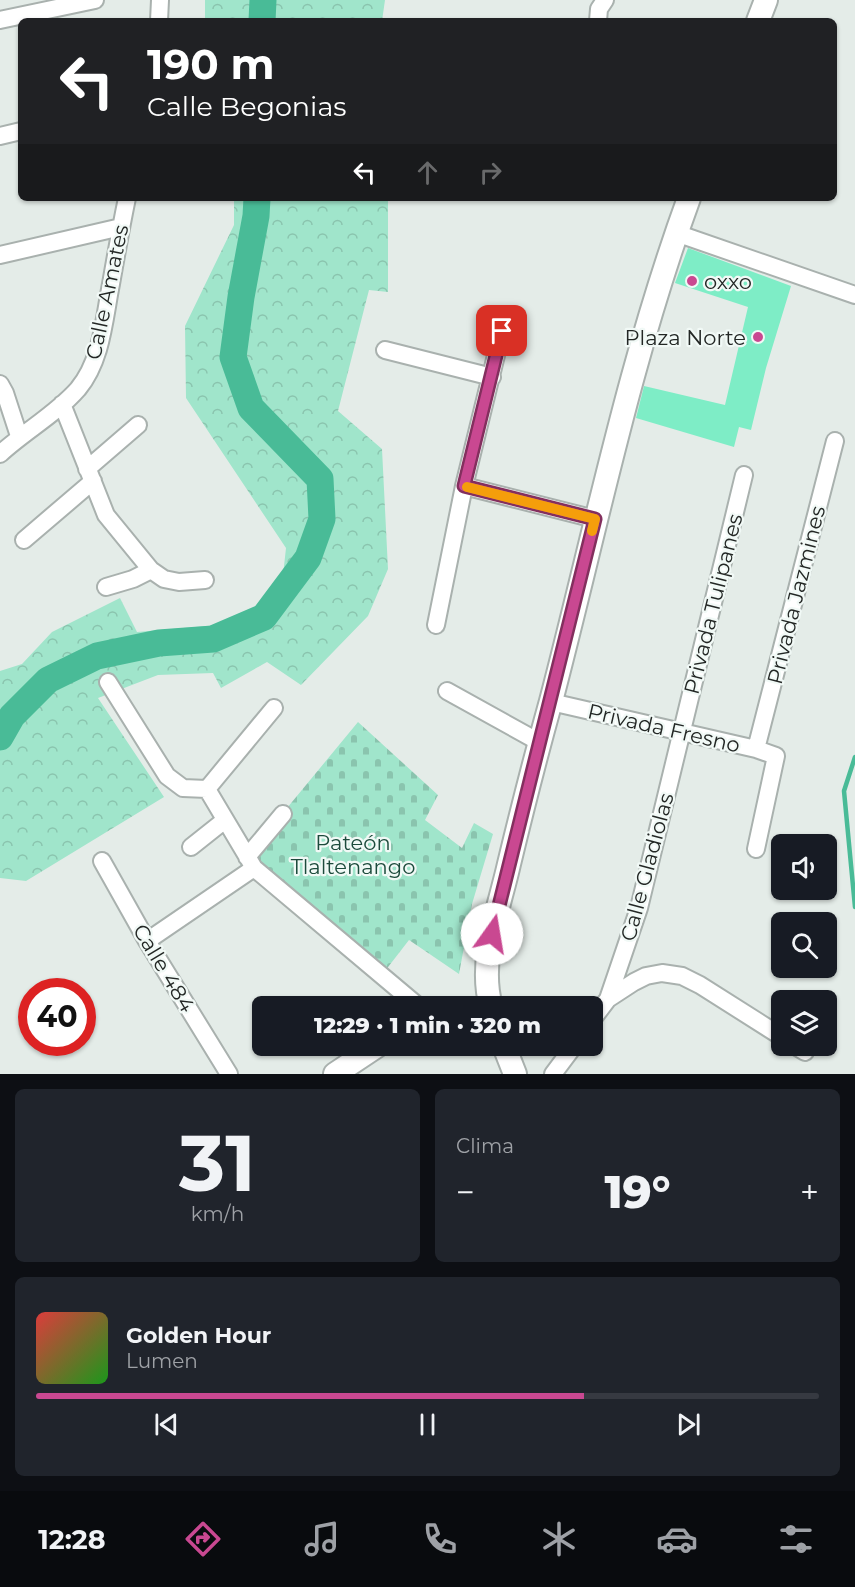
<!DOCTYPE html>
<html lang="es">
<head>
<meta charset="utf-8">
<style>
  :root { --surface:#171b24; --page:#20242c; --text:#f1f3f6; --muted:#9ea1a6; --line:#363941; --accent:#c94891 }
  body { margin:0; font-family:Montserrat,sans-serif; background:var(--page); color:var(--text); height:100vh; display:flex; flex-direction:column; font-size:22px; white-space:nowrap }
  * { box-sizing:border-box; margin:0 }
  p { font-size:20px; color:var(--muted) }
  .icon { flex:none; width:33px; height:33px; fill:none; stroke:currentColor; stroke-width:2; stroke-linecap:round; stroke-linejoin:round }
  .map { position:relative; height:1074px; overflow:hidden }
  .panel { display:flex; flex-direction:column; gap:15px; padding:15px; background:#0d0f14; flex:1 }
  .panel>* { flex:none }
  .guide { position:absolute; left:18px; top:18px; width:819px; height:183px; border-radius:9px; box-shadow:0 2px 4px #0004; background:#202124; color:#fff; overflow:hidden }
  .controls { position:absolute; left:771px; top:834px; display:grid; gap:12px }
  .controls a { display:grid; place-items:center; width:66px; height:66px; border-radius:9px; background:var(--surface); box-shadow:0 2px 4px #0004; font-size:30px }
  .speed { position:absolute; left:18px; top:978px; display:flex; gap:12px; font-size:30px; font-weight:700; text-align:center }
  .speed>* { display:grid; place-content:center; width:78px; height:78px; border-radius:50%; background:var(--surface); box-shadow:0 2px 4px #0004; line-height:1 }
  .speed .limit { border:9px solid #d22; background:#fff; color:#111 }
  .pin { position:absolute; display:grid; place-items:center; width:51px; height:51px; color:#fff; margin:-26px; border-radius:12px; box-shadow:0 3px 9px #0006 }
  .me { position:absolute; width:66px; margin:-33px; rotate:13deg; stroke-linejoin:round; filter:drop-shadow(0 0 4px #0008) }
  .turn { display:flex; align-items:center; gap:21px; height:126px; padding:0 30px; font-size:27px }
  .turn .icon { width:78px; height:78px; stroke-width:2.5 }
  .turn b { display:block; font-size:42px; line-height:51px }
  .lanes { display:flex; align-items:center; height:57px; padding:0 30px; background:#0003; justify-content:center; gap:30px; direction:ltr }
  .lanes .off { opacity:.35 }
  .big { font-size:45px; font-weight:800; line-height:1.1 }
  .panel .tile { flex:1; display:flex; flex-direction:column; justify-content:center; gap:9px; min-width:0; padding:0 21px; border-radius:9px; background:var(--page) }
  .panel .dial { align-items:center; gap:0 }
  .dial b { font-size:78px; line-height:1 }
  .song { display:flex; align-items:center; gap:18px }
  .cover { width:72px; height:72px; border-radius:9px; background:linear-gradient(135deg,hsl(0 70% 55%),hsl(120 70% 35%)) }
  .played { height:6px; border-radius:3px; background:linear-gradient(90deg,var(--accent) 70%,var(--line) 70%) }
  .keys { display:flex; justify-content:space-around; direction:ltr }
  .heat { display:flex; justify-content:space-between; align-items:center; font-size:33px; direction:ltr }
  .panel .tiles { flex:1; display:grid; gap:15px; grid-template-columns:1fr 1fr }
  .tile:last-child { grid-column:span 2 }
  .trip { position:absolute; left:252px; top:996px; width:351px; height:60px; border-radius:9px; background:var(--surface); box-shadow:0 2px 4px #0004; font-weight:800; line-height:60px; text-align:center }
  .tab-bar { display:flex; height:96px; justify-content:space-around; align-items:center; background:#090b0e; color:var(--muted) }
  .tab-bar .icon { width:42px; height:42px }
  .tab-bar .selected { color:var(--accent) }
  .tab-bar b { font-size:27px; color:var(--text) }
  .map>svg:first-child { display:block }
  .forest { fill:url(#forest-crowns) }
  .cemetery { fill:url(#cemetery-stones) }
  .lines { fill:none; stroke-linecap:round; stroke-linejoin:round }
  .stream { stroke:#49bb97; stroke-width:4.5 }
  .river { stroke:#49bb97; stroke-width:27 }
  .building { fill:#7eedc6 }
  .street-casing { stroke:#a9b1ae; stroke-width:20 }
  .secondary-casing { stroke:#a9b1ae; stroke-width:26 }
  .street { stroke:#fff; stroke-width:16 }
  .secondary { stroke:#fff; stroke-width:22 }
  .route-casing { stroke:#832f5e; stroke-width:15 }
  .route { stroke:#c94891; stroke-width:10 }
  .slow { stroke:#f59e0b; stroke-width:10 }
  .poi-dot { fill:#c94891; stroke:#f1f9f6; stroke-width:2 }
  .labels { text-anchor:middle; dominant-baseline:central; stroke-width:4.5; stroke-linejoin:round; paint-order:stroke }
  .poi-label { font-size:21px; fill:#232725; stroke:#f1f9f6; text-anchor:start }
  .street-label { font-size:21px; fill:#232725; stroke:#f1f9f6 }
  .park-label { font-size:21px; fill:#1c4b3c; stroke:#f1f9f6 }
</style>
</head>
<body>
<div class="map">
<svg width="855" height="1074" viewBox="0 0 855 1074">
  <defs>
    <pattern id="forest-crowns" width="20" height="18" patternUnits="userSpaceOnUse" patternTransform="scale(1.5)"><rect width="20" height="18" fill="#a0e5cb"/><path d="M2 6a3 3 0 1 1 6 0M12 15a3 3 0 1 1 6 0" fill="none" stroke="#8ac4ae"/></pattern>
    <pattern id="cemetery-stones" width="16" height="16" patternUnits="userSpaceOnUse" patternTransform="scale(1.5)"><rect width="16" height="16" fill="#a0e5cb"/><path d="M2 7V4a2 2 0 0 1 4 0v3zM10 15v-3a2 2 0 0 1 4 0v3z" fill="#8ac4ae"/></pattern>
  </defs>
  <rect width="100%" height="100%" fill="#e4ece8"/>
  <path class="forest" d="M205 0H385L382 21H205Z
    M234 198H388V292L369 290 338 411 382 449 388 569 368 616 301 685 267 662 221 688 213 673 158 675 98 698 164 797 26 881 0 878V671L22 664 52 632 120 598 137 632 230 624 254 609 283 575 286 548 186 398 185 326 234 225Z"/>
  <path class="cemetery" d="M358 722 438 795 425 820 462 848 474 823 493 834 472 904 459 974 409 940 378 980 331 944 254 869 240 865Z"/>
  <g class="lines">
    <path class="stream" d="M855 757 844 791 855 907"/>
    <path class="river" d="M262 21 263 0
      M0 737 12 716 48 680 97 656 159 643 213 639 264 617 308 558 322 519 320 479 251 408 233 357 241 297 256 216 257 198"/>
  </g>
  <path class="building" d="M688 248 791 286 766 368 751 430 739 427 734 447 636 418 644 386 725 405 748 307 675 283Z"/>
  <g class="lines">
    <g class="street-casing">
      <path id="street" d="M0 20 95 0
        M159 21 160 0
        M598 21 599 9 605 0
        M0 136 21 131
        M676 233 855 295
        M0 255 121 227
        M385 350 492 377
        M0 384 5 393 19 436
        M62 404 106 515 151 570 164 579 179 582 205 580
        M0 454C25 431 56 414 78 389 102 360 104 319 111 284 116 255 121 227 127 198
        M87 469 138 425
        M464 486 595 519
        M24 540 93 481
        M106 587 133 579 151 570
        M436 625 464 486 502 331
        M108 682 167 776 183 788 207 789
        M447 691 539 742
        M551 702 756 749 776 756 756 849
        M756 749 835 441
        M207 789 254 868 418 1006
        M207 789 274 708
        M191 847 225 820
        M247 857 283 814
        M102 861 147 941 229 1074
        M147 941 254 868
        M608 999 639 908 744 475
        M592 1020 608 999 634 982 646 976 662 973 682 976 700 985 782 1037
        M795 1046 805 1052
        M553 1074 574 1046"/>
    </g>
    <g class="secondary-casing">
      <path id="secondary" d="M758 21 766 0
        M491 1006C478 961 499 909 509 864 522 810 536 755 551 701 595 533 629 362 689 198
        M504 1046 515 1074
        M335 1074 377 1046"/>
    </g>
    <use href="#street" class="street"/>
    <use href="#secondary" class="secondary"/>
  </g>
  <g class="lines">
    <g class="route-casing">
      <path id="route" d="M492 934 595 519 464 486 502 331"/>
    </g>
    <use href="#route" class="route"/>
    <path class="slow" d="M467 487 595 519 592 531"/>
  </g>
  <g class="poi-dot">
    <circle cx="692" cy="281" r="6"/>
    <circle cx="758" cy="337" r="6"/>
  </g>
  <g class="labels">
    <g class="poi-label">
      <text x="704" y="281">oxxo</text>
      <text x="746" y="337" text-anchor="end">Plaza Norte</text>
    </g>
    <g class="street-label">
      <text transform="translate(107 292) rotate(-78)">Calle Amates</text>
      <text transform="translate(796 595) rotate(-76)">Privada Jazmines</text>
      <text transform="translate(713 604) rotate(-76)">Privada Tulipanes</text>
      <text transform="translate(664 728) rotate(13)">Privada Fresno</text>
      <text transform="translate(647 867) rotate(-75)">Calle Gladiolas</text>
      <text transform="translate(164 968) rotate(59)">Calle 484</text>
    </g>
    <g class="park-label">
      <text x="353" y="842">Pateón<tspan x="353" dy="24">Tlaltenango</tspan></text>
    </g>
  </g>
</svg>
<div class="controls">
<a><svg class="icon" aria-label="sound" viewBox="0 0 24 24"><path d="M4 9h4l5-4v14l-5-4H4zM17 9q2 3 0 6"/></svg></a>
<a><svg class="icon" aria-label="search" viewBox="0 0 24 24"><circle cx="10" cy="10" r="6"/><path d="M15 15l6 6"/></svg></a>
<a><svg class="icon" aria-label="layers" viewBox="0 0 24 24"><path d="M12 4l9 5-9 5-9-5zM3 14l9 5 9-5"/></svg></a>
</div>
<div class="speed"><div class="limit">40</div></div>
<div class="pin" style="left:502px;top:331px;background:#d93025"><svg class="icon" aria-label="arrive" viewBox="0 0 24 24"><path d="M6 21V4h12l-3 4 3 4H6"/></svg></div>
<svg class="me" style="left:492px;top:934px" viewBox="-20 -20 40 40"><circle r="19" fill="#fff"/><path d="M0-13L10 11 0 6-10 11z" fill="#c94891"/></svg>
<div class="trip">12:29 · 1 min · 320 m</div>
<div class="guide">
<div class="turn"><svg class="icon" aria-label="left" viewBox="0 0 24 24"><path d="M17 20v-9H6M10 6l-5 5 5 5"/></svg><div><b>190 m</b>Calle Begonias</div></div>
<div class="lanes"><svg class="icon" aria-label="left" viewBox="0 0 24 24"><path d="M17 20v-9H6M10 6l-5 5 5 5"/></svg><svg class="icon off" aria-label="ahead" viewBox="0 0 24 24"><path d="M12 20V5M6 11l6-6 6 6"/></svg><svg class="icon off" aria-label="right" viewBox="0 0 24 24"><path d="M7 20v-9h11M14 6l5 5-5 5"/></svg></div>
</div>
</div>
<section class="panel">
<div class="tiles">
<div class="tile dial"><b>31</b><p>km/h</p></div>
<div class="tile"><p>Clima</p>
<div class="heat"><a>−</a><b class="big">19°</b><a>+</a></div>
</div>
<div class="tile">
<div class="song"><i class="cover"></i><div><b>Golden Hour</b><p>Lumen</p></div></div>
<div class="played"></div>
<div class="keys"><svg class="icon" aria-label="previous" viewBox="0 0 24 24"><path d="M18 5L8 12l10 7zM5 5v14"/></svg><svg class="icon" aria-label="pause" viewBox="0 0 24 24"><path d="M8 5v14M16 5v14"/></svg><svg class="icon" aria-label="next" viewBox="0 0 24 24"><path d="M6 5l10 7-10 7zM19 5v14"/></svg></div>
</div>
</div>
</section>
<nav class="tab-bar">
<b>12:28</b>
<svg class="icon selected" aria-label="directions" viewBox="0 0 24 24"><path d="M12 3l9 9-9 9-9-9zM9 14v-3h6M13 9l2 2-2 2"/></svg>
<svg class="icon" aria-label="music" viewBox="0 0 24 24"><path d="M9 18V5l10-2v13"/><circle cx="6" cy="18" r="3"/><circle cx="16" cy="16" r="3"/></svg>
<svg class="icon" aria-label="phone" viewBox="0 0 24 24"><path d="M5 4h4l2 5-3 2q2 4 5 5l2-3 5 2v4C11 20 4 13 5 4z"/></svg>
<svg class="icon" aria-label="climate" viewBox="0 0 24 24"><path d="M12 3v18M4 7l16 10M4 17L20 7"/></svg>
<svg class="icon" aria-label="car" viewBox="0 0 24 24"><path d="M5 17H2v-5l4-1 3-4h7l3 4 3 1v5h-3M9 17h6M6 11h13"/><circle cx="7" cy="17" r="2"/><circle cx="17" cy="17" r="2"/></svg>
<svg class="icon" aria-label="filters" viewBox="0 0 24 24"><path d="M4 7h16M4 17h16"/><circle cx="9" cy="7" r="2"/><circle cx="15" cy="17" r="2"/></svg>
</nav>
</body>
</html>
